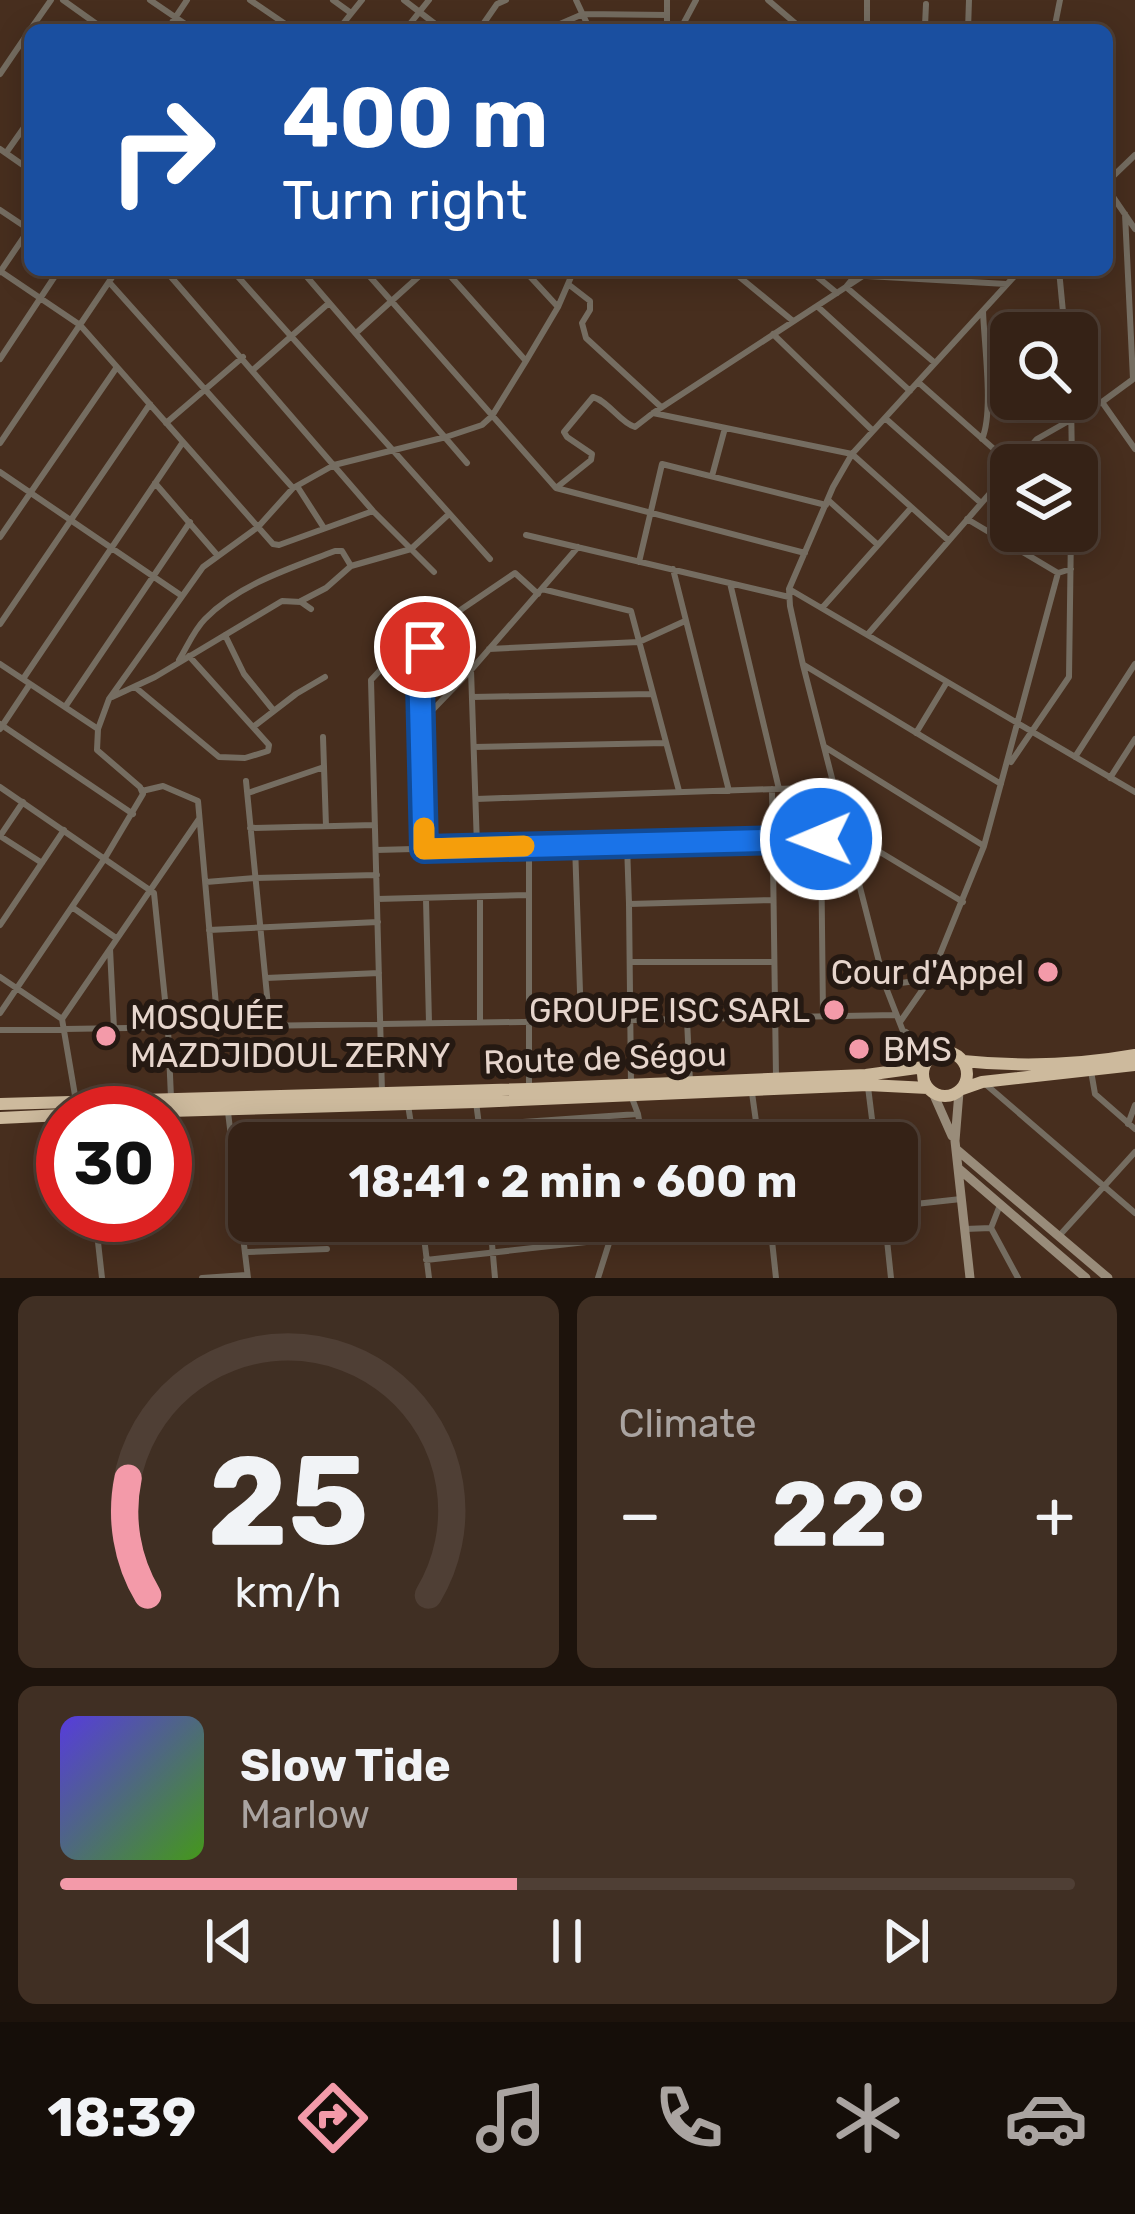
<!DOCTYPE html>
<html lang="en">
<head>
<meta charset="utf-8">
<style>
  :root { --surface:#352216; --page:#402f23; --text:#f1f3f6; --muted:#aaa4a1; --line:#4f3f35; --accent:#f39aa9 }
  body { margin:0; font-family:Rubik,sans-serif; background:var(--page); color:var(--text); height:100vh; display:flex; flex-direction:column; font-size:45px; white-space:nowrap }
  * { box-sizing:border-box; margin:0 }
  p { font-size:39px; color:var(--muted) }
  .icon { flex:none; width:66px; height:66px; fill:none; stroke:currentColor; stroke-width:2; stroke-linecap:round; stroke-linejoin:round }
  .map { position:relative; height:1278px; overflow:hidden }
  .drawer { display:flex; flex-direction:column; gap:18px; padding:18px; background:#1d130c; flex:1 }
  .drawer>* { flex:none }
  .top-card { position:absolute; left:24px; top:24px; width:1089px; height:252px; border-radius:18px; box-shadow:0 6px 30px #0003,0 0 0 3px var(--line); background:#1a4fa0; color:#fff; overflow:hidden }
  .tools { position:absolute; left:990px; top:312px; display:grid; gap:24px }
  .tools a { display:grid; place-items:center; width:108px; height:108px; border-radius:18px; background:var(--surface); box-shadow:0 6px 30px #0003,0 0 0 3px var(--line); font-size:60px }
  .speed { position:absolute; left:36px; top:1086px; display:flex; gap:24px; font-size:60px; font-weight:700; text-align:center }
  .speed>* { display:grid; place-content:center; width:156px; height:156px; border-radius:50%; background:var(--surface); box-shadow:0 6px 30px #0003,0 0 0 3px var(--line); line-height:1 }
  .speed .limit { border:18px solid #d22; background:#fff; color:#111 }
  .pin { position:absolute; display:grid; place-items:center; width:102px; height:102px; color:#fff; margin:-51px; border:6px solid #fff; border-radius:50%; box-shadow:0 3px 12px #0007 }
  .me { position:absolute; width:132px; margin:-66px; rotate:269deg; stroke-linejoin:round; filter:drop-shadow(0 0 9px #0008) }
  .turn { display:flex; align-items:center; gap:42px; height:252px; padding:0 60px; font-size:54px }
  .turn .icon { width:156px; height:156px; stroke-width:2.5 }
  .turn b { display:block; font-size:84px; line-height:102px }
  .big { font-size:90px; font-weight:700; line-height:1.1 }
  .drawer .card { flex:1; display:flex; flex-direction:column; justify-content:center; gap:18px; min-width:0; padding:0 42px; border-radius:18px; background:var(--page) }
  .drawer .dial { align-items:center; gap:0 }
  .dial svg { height:312px; overflow:visible; fill:none; stroke:var(--line); stroke-width:7; stroke-linecap:round; text-anchor:middle }
  .dial text { fill:var(--text); stroke:none }
  .song { display:flex; align-items:center; gap:36px }
  .cover { width:144px; height:144px; border-radius:18px; background:linear-gradient(135deg,hsl(250 70% 55%),hsl(100 70% 35%)) }
  .played { height:12px; border-radius:6px; background:linear-gradient(90deg,var(--accent) 45%,var(--line) 45%) }
  .keys { display:flex; justify-content:space-around; direction:ltr }
  .heat { display:flex; justify-content:space-between; align-items:center; font-size:66px; direction:ltr }
  .drawer .tiles { flex:1; display:grid; gap:18px; grid-template-columns:1fr 1fr }
  .card:last-child { grid-column:span 2 }
  .trip { position:absolute; left:228px; top:1122px; width:690px; height:120px; border-radius:18px; background:var(--surface); box-shadow:0 6px 30px #0003,0 0 0 3px var(--line); font-weight:700; line-height:120px; text-align:center }
  .dock { display:flex; height:192px; justify-content:space-around; align-items:center; background:#150e09; color:var(--muted) }
  .dock .icon { width:84px; height:84px }
  .dock .active { color:var(--accent) }
  .dock b { font-size:54px; color:var(--text) }
  .map>svg:first-child { display:block }
  .lines { fill:none; stroke-linecap:round; stroke-linejoin:round }
  .street { stroke:#756d61; stroke-width:6 }
  .secondary { stroke:#998c7a; stroke-width:9 }
  .highway { stroke:#cdba9d; stroke-width:12 }
  .route-casing { stroke:#114b97; stroke-width:30 }
  .route { stroke:#1a73e8; stroke-width:21 }
  .slow { stroke:#f59e0b; stroke-width:21 }
  .poi-dot { fill:#f39aa9; stroke:#251912; stroke-width:4.5 }
  .labels { text-anchor:middle; dominant-baseline:central; stroke-width:12; stroke-linejoin:round; paint-order:stroke }
  .poi-label { font-size:33px; fill:#e6d5cc; stroke:#251912; text-anchor:end }
  .street-label { font-size:33px; fill:#e6d5cc; stroke:#251912 }
</style>
</head>
<body>
<div class="map">
<svg width="1135" height="1278" viewBox="0 0 1135 1278">
  <rect width="100%" height="100%" fill="#472e1e"/>
  <g class="lines">
    <path class="street" d="M63 0 105 30
      M150 0 194 30
      M250 0 294 30
      M333 0 351 13
      M404 0 443 30
      M576 0 590 30
      M667 0V30
      M768 0 802 29
      M867 0V26
      M925 26 926 4
      M800 28H968
      M30 30 51 0
      M167 30 187 0
      M338 30 362 0
      M405 30 429 0
      M479 30 497 4 506 0
      M546 30 583 14 667 15
      M680 30 696 0
      M968 30 969 0
      M1054 30 1060 0
      M0 74 30 30
      M0 149 30 170
      M6 153 30 119
      M1107 182 1135 155
      M1107 188 1135 229
      M0 210 30 230
      M1125 214 1133 379
      M165 270 373 511 434 572
      M232 270 490 559
      M301 270 467 463
      M364 270 556 488 805 553
      M445 270 526 361
      M524 270 558 307
      M731 270 793 321
      M809 270 837 293
      M860 270 846 287 935 363
      M1059 270 1065 333
      M0 271 80 325 273 544 279 545 373 511
      M0 272 30 228
      M867 276 1006 284
      M109 282 293 488
      M568 284 590 301V310L582 323 586 338 661 407
      M817 306 910 391
      M356 333 426 270
      M773 334 873 431
      M0 359 59 270
      M254 369 329 303
      M918 382 1012 465
      M1071 399 1072 465
      M1102 402 1135 449
      M653 413 852 454 948 540
      M885 418 981 503
      M166 423 243 357
      M982 439C994 412 984 343 983 311
      M0 443 117 270
      M1014 465 1037 439 1102 402 1132 380
      M0 472 182 596
      M712 476 725 428
      M155 483 218 556
      M297 486 324 528
      M556 488 591 460 592 454 567 437 564 432 593 397C610 402 619 422 635 427L653 413 872 270
      M828 500 878 545
      M967 519 1058 573 1071 569
      M526 535 789 597
      M0 537 117 367
      M639 562 662 464 826 505
      M673 569 729 791
      M730 583 779 789
      M542 589 631 611 679 791
      M789 589 1135 792
      M301 601 326 588 351 566 411 549 449 514
      M822 608 911 508
      M0 624 150 404
      M868 634 1011 469
      M225 635 244 674 274 711
      M489 649 639 642 685 621
      M179 660C187 647 194 630 205 619 239 584 291 568 335 551H342L351 566
      M0 664 98 729
      M804 665 1001 784
      M471 670 477 846
      M23 679 183 442
      M135 687 219 757 245 758 268 751 269 745 189 656
      M112 697 155 677 282 601 301 602 311 609
      M472 697 653 694
      M65 707 190 522
      M421 722 471 670 578 547
      M0 724 133 814
      M253 727 296 694 325 677
      M0 729 30 684
      M916 733 947 682
      M323 737 326 826
      M474 747 666 743
      M825 747 984 846
      M1075 757 1135 664
      M1011 762 1069 677 1071 531
      M1110 778 1135 739
      M246 781 270 1026
      M0 787 154 893 168 1029 171 1098
      M772 789 776 1077
      M142 791 163 786 198 801 218 1028
      M248 793 324 767
      M476 799 835 787
      M23 802 0 836 42 863
      M250 828 375 825
      M821 839 823 1016
      M627 844 629 904
      M529 846V1088
      M424 849 420 684 425 647 459 611 515 573 538 594
      M376 850 848 838 860 840 963 902
      M206 882 255 878 377 875
      M377 899 528 895
      M426 899 429 1023
      M480 900V1022
      M72 907 116 938
      M0 925 64 830
      M209 930 378 922
      M110 949 114 1029
      M630 962H774
      M0 977 62 1019
      M266 978 379 973
      M886 985 930 979
      M0 1013 105 858 143 794 140 787 97 750 98 729 109 699 203 567 258 527 293 488 334 465 446 437 482 425 492 416 526 361 558 307 574 270
      M687 1020 690 1082
      M582 1021 896 1015
      M900 1022 930 979 984 846 1058 573
      M0 1030 581 1021 575 845
      M906 1032 921 1045 943 1052
      M925 1064 908 1044 885 985 803 665 790 606 789 589 833 487 852 454 1020 270
      M1091 1071 1095 1094 1135 1129
      M983 1082 1135 1213
      M631 1084 629 904 773 900
      M868 1087 875 1143
      M382 1092 371 680 386 664
      M752 1093 759 1143
      M632 1098 638 1114 643 1143
      M476 1102 479 1125 638 1114
      M408 1105 414 1143
      M228 1112 248 1278
      M78 1113 62 1019 199 819
      M1128 1124 1135 1105
      M413 1127 479 1125 481 1143
      M897 1206 961 1199
      M95 1215 102 1278
      M422 1221 429 1278
      M490 1221 495 1278
      M885 1221 891 1278
      M770 1222 776 1278
      M991 1228 1000 1205
      M965 1229 991 1228 1018 1278
      M1059 1236 1135 1152
      M247 1252 327 1249
      M426 1260 775 1221
      M202 1278 246 1275
      M598 1278 616 1221"/>
    <path class="secondary" d="M959 1092 955 1141 970 1278
      M933 1093 952 1136
      M956 1149 1108 1278
      M958 1168 1086 1278"/>
    <path class="highway" d="M923 1074a22 22 0 1 1 44 0a22 22 0 1 1-44 0Z
      M963 1061C1020 1067 1079 1065 1135 1055
      M962 1089 982 1082 1135 1065
      M0 1104 529 1089 866 1075 924 1067
      M100 1113 476 1102 868 1085 928 1088
      M0 1118 63 1115"/>
  </g>
  <g class="lines">
    <g class="route-casing">
      <path id="route" d="M425 647 420 683 424 849 821 839"/>
    </g>
    <use href="#route" class="route"/>
    <path class="slow" d="M424 828V849L524 846"/>
  </g>
  <g class="poi-dot">
    <circle cx="1048" cy="972" r="12"/>
    <circle cx="834" cy="1010" r="12"/>
    <circle cx="106" cy="1036" r="12"/>
    <circle cx="859" cy="1049" r="12"/>
  </g>
  <g class="labels">
    <g class="poi-label">
      <text x="1024" y="972">Cour d'Appel</text>
      <text x="810" y="1010">GROUPE ISC SARL</text>
      <text x="130" y="1017" text-anchor="start">MOSQUÉE<tspan x="130" dy="38">MAZDJIDOUL ZERNY</tspan></text>
      <text x="883" y="1049" text-anchor="start">BMS</text>
    </g>
    <g class="street-label">
      <text transform="translate(605 1058) rotate(-2)">Route de Ségou</text>
    </g>
  </g>
</svg>
<div class="tools">
<a><svg class="icon" aria-label="search" viewBox="0 0 24 24"><circle cx="10" cy="10" r="6"/><path d="M15 15l6 6"/></svg></a>
<a><svg class="icon" aria-label="layers" viewBox="0 0 24 24"><path d="M12 4l9 5-9 5-9-5zM3 14l9 5 9-5"/></svg></a>
</div>
<div class="speed"><div class="limit">30</div></div>
<div class="pin" style="left:425px;top:647px;background:#d93025"><svg class="icon" aria-label="arrive" viewBox="0 0 24 24"><path d="M6 21V4h12l-3 4 3 4H6"/></svg></div>
<svg class="me" style="left:821px;top:839px" viewBox="-20 -20 40 40"><circle r="17" fill="#1a73e8" stroke="#fff" stroke-width="3"/><path d="M0-11L8 9 0 5-8 9z" fill="#fff"/></svg>
<div class="trip">18:41 · 2 min · 600 m</div>
<div class="top-card">
<div class="turn"><svg class="icon" aria-label="right" viewBox="0 0 24 24"><path d="M7 20v-9h11M14 6l5 5-5 5"/></svg><div><b>400 m</b>Turn right</div></div>
</div>
</div>
<section class="drawer">
<div class="tiles">
<div class="card dial"><svg viewBox="0 0 100 80">
<path d="M14 69A42 42 0 1 1 86 69"/>
<path d="M14 69A42 42 0 0 1 9 39" stroke="#f39aa9"/>
<text x="50" y="56" font-size="32" font-weight="700">25</text>
<text x="50" y="72" font-size="11">km/h</text>
</svg></div>
<div class="card"><p>Climate</p>
<div class="heat"><a>−</a><b class="big">22°</b><a>+</a></div>
</div>
<div class="card">
<div class="song"><i class="cover"></i><div><b>Slow Tide</b><p>Marlow</p></div></div>
<div class="played"></div>
<div class="keys"><svg class="icon" aria-label="previous" viewBox="0 0 24 24"><path d="M18 5L8 12l10 7zM5 5v14"/></svg><svg class="icon" aria-label="pause" viewBox="0 0 24 24"><path d="M8 5v14M16 5v14"/></svg><svg class="icon" aria-label="next" viewBox="0 0 24 24"><path d="M6 5l10 7-10 7zM19 5v14"/></svg></div>
</div>
</div>
</section>
<nav class="dock">
<b>18:39</b>
<svg class="icon active" aria-label="directions" viewBox="0 0 24 24"><path d="M12 3l9 9-9 9-9-9zM9 14v-3h6M13 9l2 2-2 2"/></svg>
<svg class="icon" aria-label="music" viewBox="0 0 24 24"><path d="M9 18V5l10-2v13"/><circle cx="6" cy="18" r="3"/><circle cx="16" cy="16" r="3"/></svg>
<svg class="icon" aria-label="phone" viewBox="0 0 24 24"><path d="M5 4h4l2 5-3 2q2 4 5 5l2-3 5 2v4C11 20 4 13 5 4z"/></svg>
<svg class="icon" aria-label="climate" viewBox="0 0 24 24"><path d="M12 3v18M4 7l16 10M4 17L20 7"/></svg>
<svg class="icon" aria-label="car" viewBox="0 0 24 24"><path d="M5 17H2v-5l4-1 3-4h7l3 4 3 1v5h-3M9 17h6M6 11h13"/><circle cx="7" cy="17" r="2"/><circle cx="17" cy="17" r="2"/></svg>
</nav>
</body>
</html>
